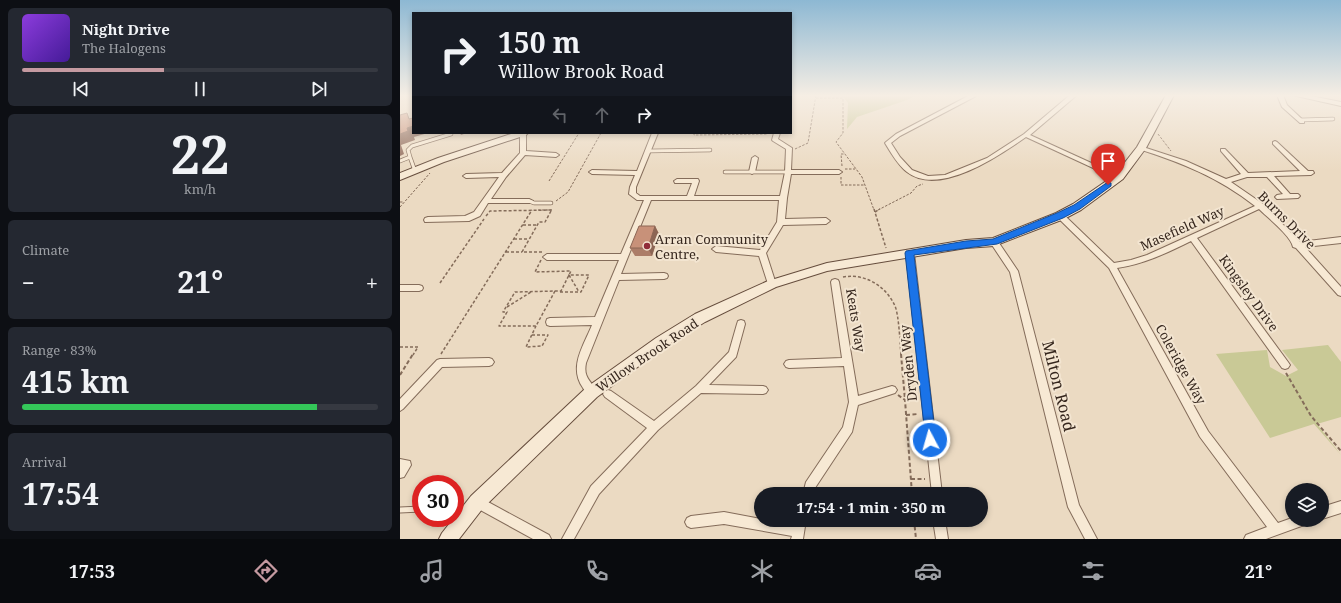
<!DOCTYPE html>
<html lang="en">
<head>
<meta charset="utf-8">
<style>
  :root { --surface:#171b24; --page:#242831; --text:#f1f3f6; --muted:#9ea1a6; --line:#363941; --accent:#c59aa1 }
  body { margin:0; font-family:"Noto Serif",serif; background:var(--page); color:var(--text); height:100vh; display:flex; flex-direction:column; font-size:15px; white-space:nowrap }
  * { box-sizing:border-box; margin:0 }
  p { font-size:13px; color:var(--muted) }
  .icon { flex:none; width:22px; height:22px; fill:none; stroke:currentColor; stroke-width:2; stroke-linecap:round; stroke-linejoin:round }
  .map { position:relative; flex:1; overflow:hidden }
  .details { display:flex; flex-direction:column; gap:8px; padding:8px; background:#0d0f14; width:400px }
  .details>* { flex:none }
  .hud { position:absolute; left:12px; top:12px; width:380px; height:122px; border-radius:0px; box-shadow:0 2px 6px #0003; background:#171b24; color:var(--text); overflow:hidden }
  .buttons { position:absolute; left:885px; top:483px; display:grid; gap:8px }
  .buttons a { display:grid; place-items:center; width:44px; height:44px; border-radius:50%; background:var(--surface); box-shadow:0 2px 6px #0003; font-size:20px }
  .speed { position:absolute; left:12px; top:475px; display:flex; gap:8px; font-size:20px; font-weight:700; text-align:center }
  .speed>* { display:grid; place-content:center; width:52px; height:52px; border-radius:50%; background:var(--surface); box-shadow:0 2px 6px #0003; line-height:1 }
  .speed .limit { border:6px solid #d22; background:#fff; color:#111 }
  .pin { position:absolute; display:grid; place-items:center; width:34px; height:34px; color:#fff; margin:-41px -17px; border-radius:50% 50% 50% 0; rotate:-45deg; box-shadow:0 0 4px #0007 }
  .pin .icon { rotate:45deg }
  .me { position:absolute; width:44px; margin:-22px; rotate:354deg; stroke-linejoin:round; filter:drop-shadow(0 0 3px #0008) }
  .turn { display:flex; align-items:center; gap:14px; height:84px; padding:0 20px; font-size:18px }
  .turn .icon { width:52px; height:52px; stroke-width:2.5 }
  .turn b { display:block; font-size:28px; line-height:34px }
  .lanes { display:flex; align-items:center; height:38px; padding:0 20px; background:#0003; justify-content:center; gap:20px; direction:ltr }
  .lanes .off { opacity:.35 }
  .big { font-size:30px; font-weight:700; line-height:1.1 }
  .details .tile { flex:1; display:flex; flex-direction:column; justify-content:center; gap:6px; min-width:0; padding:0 14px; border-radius:6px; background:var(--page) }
  .details .dial { align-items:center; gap:0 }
  .dial b { font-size:52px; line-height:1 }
  .song { display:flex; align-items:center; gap:12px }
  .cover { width:48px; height:48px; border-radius:6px; background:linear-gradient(135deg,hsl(270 70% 55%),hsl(260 70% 35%)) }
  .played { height:4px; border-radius:2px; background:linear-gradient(90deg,var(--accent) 40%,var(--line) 40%) }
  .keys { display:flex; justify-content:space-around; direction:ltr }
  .heat { display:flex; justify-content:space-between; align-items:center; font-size:22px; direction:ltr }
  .charge { height:6px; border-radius:3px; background:linear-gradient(90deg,#34c759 83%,var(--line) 0) }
  .trip { position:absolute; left:354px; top:487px; width:234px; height:40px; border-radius:20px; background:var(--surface); box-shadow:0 2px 6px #0003; font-weight:700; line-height:40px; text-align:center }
  .tab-bar { display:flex; height:64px; justify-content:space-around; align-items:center; background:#090b0e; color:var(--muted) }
  .tab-bar .icon { width:28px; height:28px }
  .tab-bar .selected { color:var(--accent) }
  .tab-bar b { font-size:18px; color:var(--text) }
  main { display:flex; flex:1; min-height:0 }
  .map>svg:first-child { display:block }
  .green { fill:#c9c996 }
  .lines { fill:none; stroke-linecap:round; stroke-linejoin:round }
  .lane-far1-casing { stroke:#846c5a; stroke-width:4.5 }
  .lane-casing { stroke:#846c5a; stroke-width:7 }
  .street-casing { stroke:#846c5a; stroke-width:2 }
  .secondary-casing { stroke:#664d3d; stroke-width:2 }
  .path-far2 { stroke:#846c5a; stroke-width:1; stroke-dasharray:2.5 1.5; stroke-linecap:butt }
  .path-far1 { stroke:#846c5a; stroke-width:1.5; stroke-dasharray:3 2; stroke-linecap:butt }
  .path { stroke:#846c5a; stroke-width:2; stroke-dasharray:4 2.5; stroke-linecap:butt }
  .lane-far1 { stroke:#f7e9d4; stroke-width:3 }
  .lane { stroke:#f7e9d4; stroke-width:5 }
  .street { fill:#f7e9d4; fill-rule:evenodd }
  .secondary { fill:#f7e9d4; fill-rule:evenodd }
  .wall { fill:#ac7d68 }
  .shaded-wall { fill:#8c6655 }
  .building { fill:#c89179; stroke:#8c6655 }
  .route { fill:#1a73e8; stroke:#114b97 }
  .poi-dot { fill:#902d39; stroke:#f3e5d1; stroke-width:1.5 }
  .labels { text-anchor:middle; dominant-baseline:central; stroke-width:4; stroke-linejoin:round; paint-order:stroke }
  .street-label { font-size:13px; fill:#35261d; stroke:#f3e5d1 }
  .poi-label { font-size:13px; fill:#35261d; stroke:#f3e5d1; text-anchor:start }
  .near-street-label { font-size:16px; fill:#35261d; stroke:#f3e5d1 }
</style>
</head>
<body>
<main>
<section class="details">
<div class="tile">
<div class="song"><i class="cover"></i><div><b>Night Drive</b><p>The Halogens</p></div></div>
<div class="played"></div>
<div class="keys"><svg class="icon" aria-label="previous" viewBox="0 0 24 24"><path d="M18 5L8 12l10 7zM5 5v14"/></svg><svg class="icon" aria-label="pause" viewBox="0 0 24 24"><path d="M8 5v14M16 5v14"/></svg><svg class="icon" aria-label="next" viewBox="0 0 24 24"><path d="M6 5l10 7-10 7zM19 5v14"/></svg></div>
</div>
<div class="tile dial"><b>22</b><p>km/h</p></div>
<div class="tile"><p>Climate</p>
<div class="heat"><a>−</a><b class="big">21°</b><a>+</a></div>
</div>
<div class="tile"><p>Range · 83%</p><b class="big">415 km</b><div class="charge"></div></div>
<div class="tile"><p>Arrival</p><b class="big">17:54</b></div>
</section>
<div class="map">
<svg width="941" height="539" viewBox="0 0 941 539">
  <rect width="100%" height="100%" fill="#ebdac2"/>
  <path class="green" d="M442 95H517L507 100 457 117 447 129 448 103Z
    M928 345 941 362V417L917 424 941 455 914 424 870 438 816 354 867 350 870 367 886 376 898 370 882 350Z"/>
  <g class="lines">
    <g class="lane-far1-casing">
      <path id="lane-far1" d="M900 120 933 119
        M247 151 310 150
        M10 157 15 171
        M0 161 10 157 8 150 12 146 51 134
        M325 172H388
        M129 201 134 203H151"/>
    </g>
    <g class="lane-casing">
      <path id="lane" d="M0 510 21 509
        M55 512 62 514"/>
    </g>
    <g class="street-casing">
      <path id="street" d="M570 95H578L500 136 491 143 500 157 512 170 528 176 545 175 587 158 624 134 670 95H677L630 135 722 177 721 179H717L626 137C599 156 539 197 507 172 498 165 491 153 485 143L486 142 496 134Z
        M877 95H883L887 105 904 121V123H900L882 107Z
        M892 95H906L941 102V106Z
        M120 133H126V151L156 153 159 155 156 157 125 155 106 177 91 199H129L133 201 132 203H88L80 216 69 221 25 222 24 220 25 218 28 217 65 216 74 212 99 177 66 178 63 176 66 174 102 173 120 153Z
        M252 133H258L236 187V193L240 196H287L292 183H275L274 181 277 179H298L299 181 294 196H380L385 172 386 149 373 141 372 140 374 133H380L378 139 392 148 391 170H439L442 172 439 174H391L387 198 385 219 426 218 430 221 426 224 383 225 366 253 376 284 375 286H369L368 284 359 256 316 252 312 249 316 246 360 250 377 222 379 200H251L221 274 264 273 267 274 268 276 267 278 264 279 219 280 186 363C183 378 191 380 197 392L195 395 192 396C188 395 185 392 183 388 168 367 184 345 192 325L150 326 147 325 146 322 147 319 150 318 195 317 219 260H147L143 257 147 254H221L244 200H237L229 194 230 187 235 175 192 174 189 172 192 170 237 171Z
        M875 141 877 142 908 171H913L914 173 911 175 874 176 890 194H898L900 196 898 198 877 199 875 197 877 195 883 194 867 177H847L831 182 863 204 900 242 941 237V243L905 247 941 287V296L938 295 896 248 893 247C891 236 868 218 859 209L797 238 888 362 890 365 888 368 885 369 882 368 791 241C767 253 744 264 717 268L808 431 878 523 892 518V520H909L907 524 866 539H844L846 535 867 527 800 437 709 268 656 216 657 214H663L714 263 731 260 747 255 855 206C818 177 782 163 739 149V147H743L786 161 826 179 841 174 821 151V149H825L848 173 900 171 873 144V142Z
        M355 156 358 158 355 172 352 174 349 172 352 158Z
        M594 239 597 240 618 271 679 505 697 539H685L668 507 610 272 590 242Z
        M510 250 514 253 542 494H532L506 253Z
        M435 279 438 280 439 282 458 396 492 386 495 387 497 390 495 393 458 405 452 432 415 488 413 494H403L406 482 443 427 449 402 444 366 389 368 386 367 384 364 386 361 389 360 442 358 431 282 432 280Z
        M0 285H19L22 286 23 288 22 290 19 291H0Z
        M341 320 344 321 345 324 336 357 309 385 363 386 366 387 368 390 366 393 363 394 301 393 258 430 199 494 174 539H162L191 486 247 428 205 397 203 394 205 391 208 390 211 391 254 421 296 386 329 352 337 324 338 321Z
        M89 358 92 359 94 362 92 365 89 366 42 367 3 409 0 411V399L37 360 40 359Z
        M0 459 10 461 11 465 4 477 0 478Z
        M77 496 149 535 151 539H133L73 506 71 502 73 498Z
        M941 501V513L922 519V507Z
        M324 512 361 519V520L394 525V520H406L403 539H391L392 536 324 524 291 528 287 526 285 522 287 518 291 516Z
        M533 520H545L548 539H536Z"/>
    </g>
    <g class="secondary-casing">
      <path id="secondary" d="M766 95H774L746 148 723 179 681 210 664 219 594 246 566 248 427 271 376 287 305 322 266 346 197 397 83 508 59 539H39L42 533 71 496 187 387 256 338 295 314 368 281 427 263 566 240 593 238 656 213 673 204 715 175 737 147Z
        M114 133H128L126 135 44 162 0 180V173L38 158Z"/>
    </g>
    <path class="path-far2" d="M416 98H443V133L436 142 462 177 474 210
      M196 133H247
      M294 133V135L368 134
      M758 134 771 151
      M395 149 408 143 416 95
      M442 166 441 154H444
      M445 169H455
      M441 177V185H465
      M149 181 179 133
      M156 201 168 192 201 133
      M0 202H4
      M0 207 30 173
      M138 210H152
      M478 210 511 193 517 186 523 184"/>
    <path class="path-far1" d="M474 209 486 248
      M475 212 480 209
      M86 216 90 211 152 210
      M123 225H138
      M114 239H129
      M106 252H122
      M142 252H122L139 222H145L151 211
      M141 260 135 272 171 271 161 291H155
      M169 275 179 292
      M443 277C465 273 486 286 495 306 499 315 500 344 501 355
      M40 283 84 219
      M155 291 136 326H99L107 312H103L115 292Z
      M160 292H181L189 275H168
      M107 307 131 292
      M132 335H148L142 346 126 347 136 326
      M0 347H18L13 355
      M41 354 132 210"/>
    <path class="path" d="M501 354 505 400
      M886 373 911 416 941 451
      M0 375 13 354
      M498 395 505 400 512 494
      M506 415 518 414
      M511 479H525
      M514 520 516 539"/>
    <use href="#lane-far1" class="lane-far1"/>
    <use href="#lane" class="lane"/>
    <use href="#street" class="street"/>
    <use href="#secondary" class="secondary"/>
  </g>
  <path class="wall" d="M255 226 259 234 252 256H235L230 248Z"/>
  <path class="shaded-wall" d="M13 126V133H28L14 137 15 140 1 145 4 154 0 156V134L7 128Z
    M60 133H67L61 135Z
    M255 226 259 234 252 256 248 248Z"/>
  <path class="building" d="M7 113 9 119 13 118V126L7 128 8 131 0 134V115Z
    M239 226H255L248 248H230Z"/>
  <linearGradient id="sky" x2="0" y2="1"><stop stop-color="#8db8d3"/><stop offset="0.56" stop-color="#f6eee4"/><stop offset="1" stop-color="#f6eee4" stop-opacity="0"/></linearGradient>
  <rect width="941" height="171" fill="url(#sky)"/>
  <path class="route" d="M708 182 711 183V186L680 209 663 218 597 244 514 255 536 440 535 444 530 446 526 444 505 253 506 251 566 241 593 239 657 213 674 205Z"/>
  <circle class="poi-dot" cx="247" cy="246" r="4"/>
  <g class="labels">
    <g class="street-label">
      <text transform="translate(887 220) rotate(45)">Burns Drive</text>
      <text transform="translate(782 228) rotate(-24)">Masefield Way</text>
      <text transform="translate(849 293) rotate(54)">Kingsley Drive</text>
      <text transform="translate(456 320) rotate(81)">Keats Way</text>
      <text transform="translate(247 355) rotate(-34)">Willow Brook Road</text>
      <text transform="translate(508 363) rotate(-96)">Dryden Way</text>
      <text transform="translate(781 364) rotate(61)">Coleridge Way</text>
    </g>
    <g class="poi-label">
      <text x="255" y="239">Arran Community<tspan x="255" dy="15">Centre,</tspan></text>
    </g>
    <g class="near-street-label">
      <text transform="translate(659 386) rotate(76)">Milton Road</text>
    </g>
  </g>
</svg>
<div class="buttons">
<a><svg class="icon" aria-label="layers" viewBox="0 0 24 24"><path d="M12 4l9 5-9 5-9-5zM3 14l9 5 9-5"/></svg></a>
</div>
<div class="speed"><div class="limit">30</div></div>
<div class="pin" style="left:708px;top:185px;background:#d93025"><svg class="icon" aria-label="arrive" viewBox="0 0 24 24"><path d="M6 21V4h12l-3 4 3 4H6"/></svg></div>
<svg class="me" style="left:530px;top:440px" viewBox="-20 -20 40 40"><circle r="17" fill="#1a73e8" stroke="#fff" stroke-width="3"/><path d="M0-11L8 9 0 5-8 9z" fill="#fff"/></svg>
<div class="trip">17:54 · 1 min · 350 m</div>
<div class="hud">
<div class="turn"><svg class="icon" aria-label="right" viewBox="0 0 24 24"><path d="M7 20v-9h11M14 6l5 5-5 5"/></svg><div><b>150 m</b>Willow Brook Road</div></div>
<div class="lanes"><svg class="icon off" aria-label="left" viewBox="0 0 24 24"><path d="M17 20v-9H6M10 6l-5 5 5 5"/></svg><svg class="icon off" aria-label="ahead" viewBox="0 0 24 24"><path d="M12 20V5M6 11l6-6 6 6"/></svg><svg class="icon" aria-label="right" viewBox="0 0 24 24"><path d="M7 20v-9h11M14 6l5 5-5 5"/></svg></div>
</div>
</div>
</main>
<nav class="tab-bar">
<b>17:53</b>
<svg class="icon selected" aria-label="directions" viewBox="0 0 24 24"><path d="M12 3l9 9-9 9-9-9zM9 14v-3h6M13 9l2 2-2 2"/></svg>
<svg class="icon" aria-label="music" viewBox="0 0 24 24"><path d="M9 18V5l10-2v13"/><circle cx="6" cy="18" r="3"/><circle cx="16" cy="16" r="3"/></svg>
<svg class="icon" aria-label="phone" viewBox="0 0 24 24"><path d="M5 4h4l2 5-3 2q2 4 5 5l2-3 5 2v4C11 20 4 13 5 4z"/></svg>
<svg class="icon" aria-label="climate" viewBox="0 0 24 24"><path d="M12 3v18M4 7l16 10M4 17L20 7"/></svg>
<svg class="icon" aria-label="car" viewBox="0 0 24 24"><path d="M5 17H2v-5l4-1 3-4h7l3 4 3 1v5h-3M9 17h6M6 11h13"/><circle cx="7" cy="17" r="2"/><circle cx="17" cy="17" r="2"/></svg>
<svg class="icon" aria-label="filters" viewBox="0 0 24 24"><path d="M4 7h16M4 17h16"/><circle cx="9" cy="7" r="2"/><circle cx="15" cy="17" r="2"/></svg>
<b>21°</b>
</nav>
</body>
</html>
